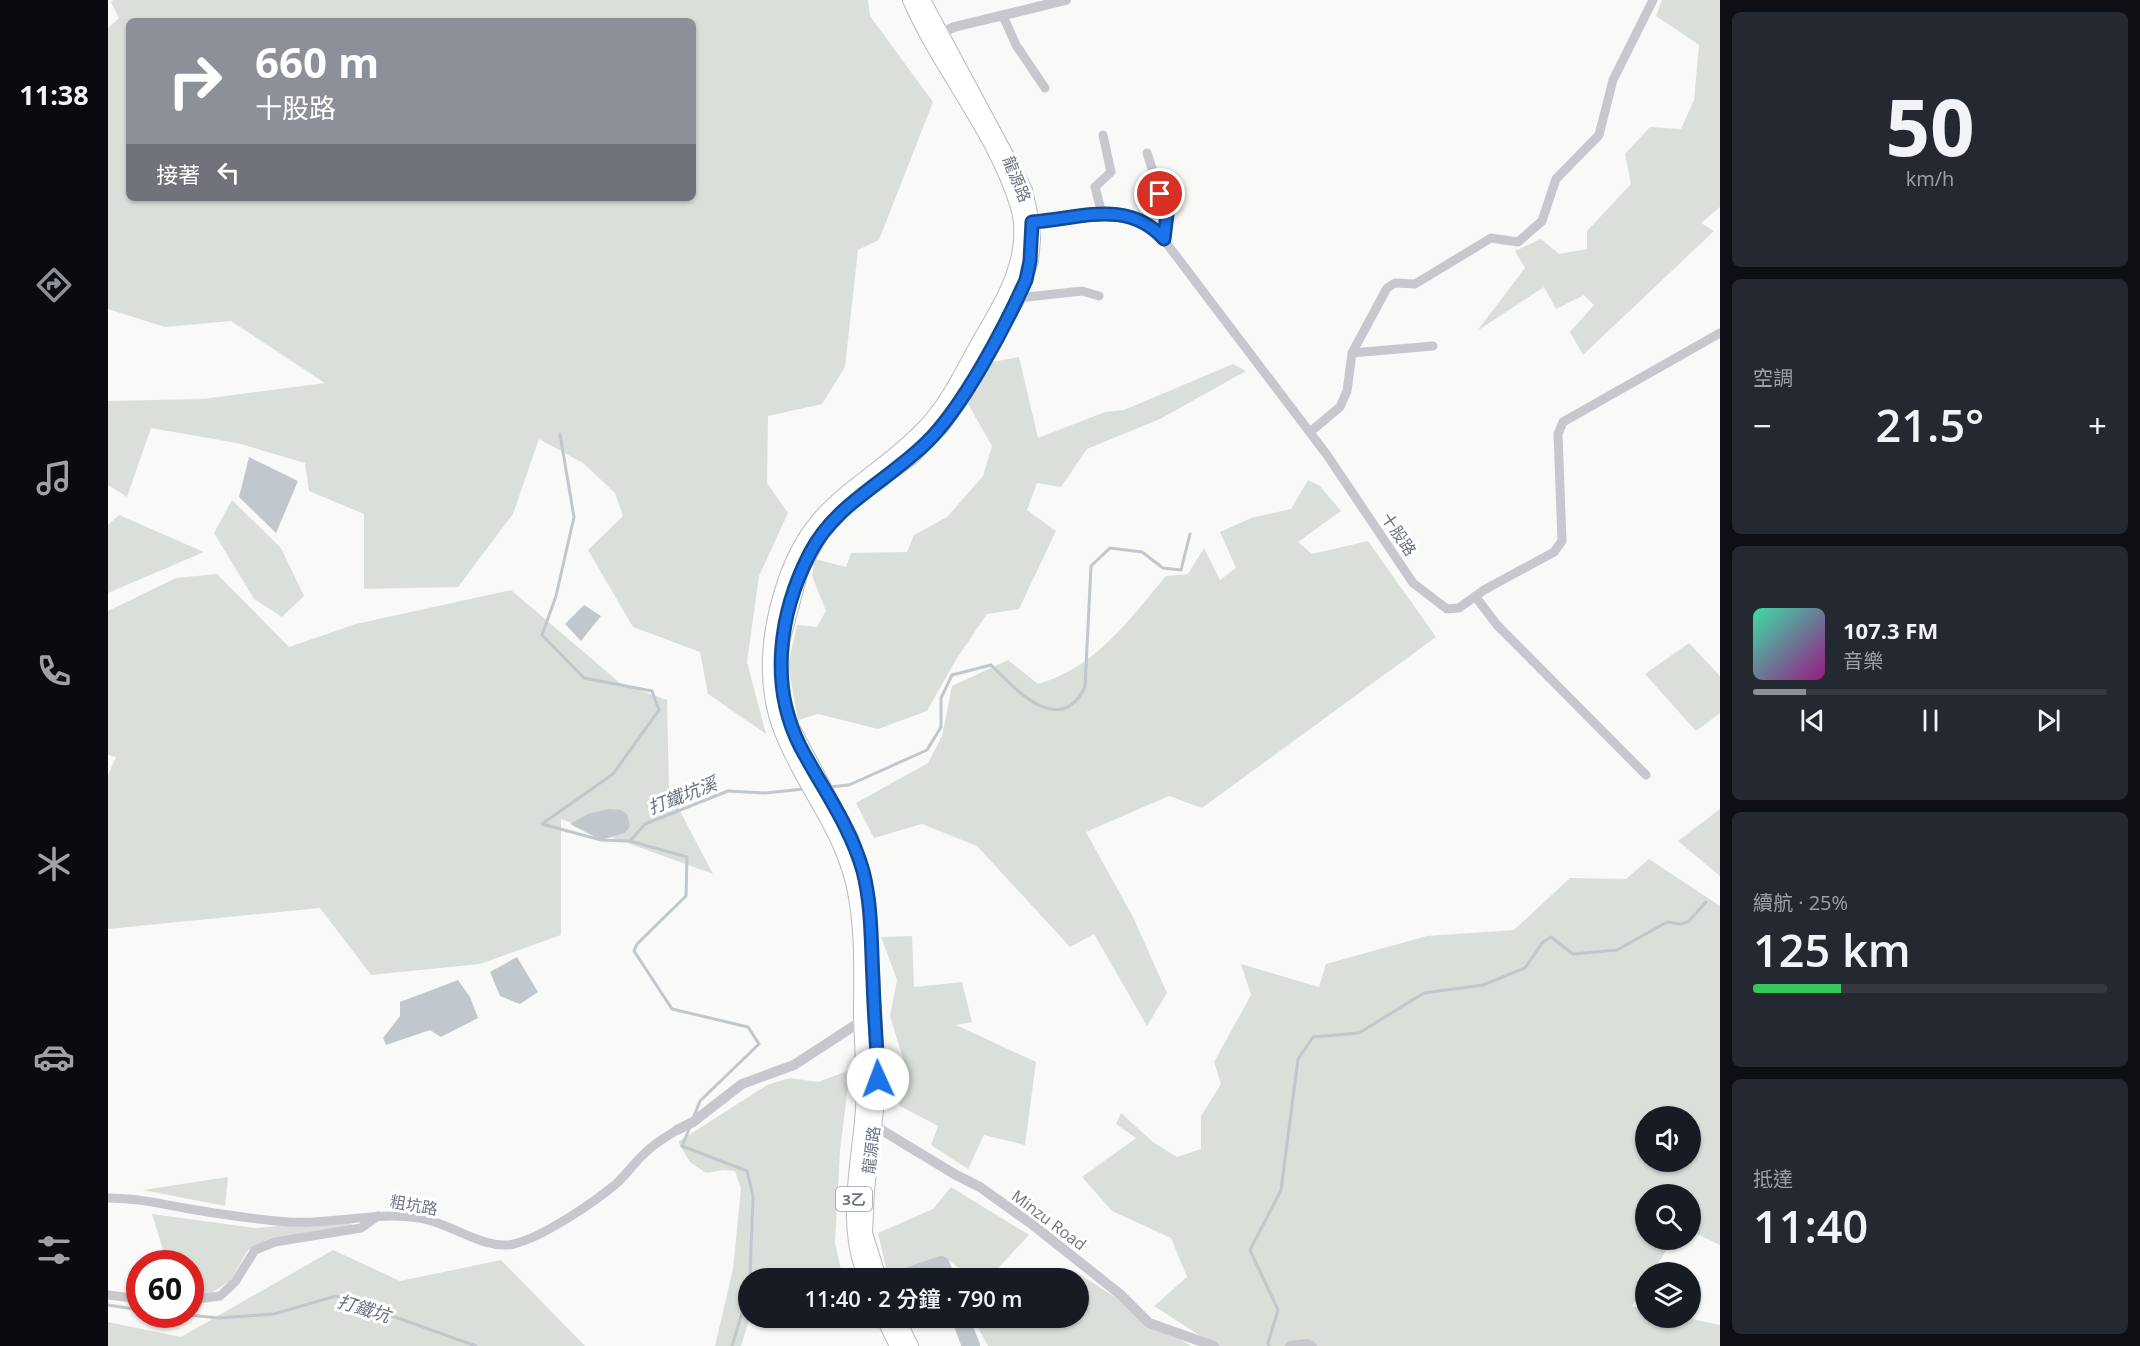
<!DOCTYPE html>
<html lang="zh-TW">
<head>
<meta charset="utf-8">
<style>
  :root { --surface:#171b24; --page:#242831; --text:#f1f3f6; --muted:#9ea1a6; --line:#363941; --accent:#8c9099 }
  body { margin:0; font-family:"Open Sans","Noto Sans TC",sans-serif; background:var(--page); color:var(--text); height:100vh; display:flex; flex-direction:column; font-size:22px; white-space:nowrap }
  * { box-sizing:border-box; margin:0 }
  p { font-size:20px; color:var(--muted) }
  .icon { flex:none; width:33px; height:33px; fill:none; stroke:currentColor; stroke-width:2; stroke-linecap:round; stroke-linejoin:round }
  .map { position:relative; flex:1; overflow:hidden }
  .details { display:flex; flex-direction:column; gap:12px; padding:12px; background:#0d0f14; width:420px }
  .details>* { flex:none }
  .hud { position:absolute; left:18px; top:18px; width:570px; height:183px; border-radius:9px; box-shadow:0 2px 4px #0004; background:#8c9099; color:#fff; overflow:hidden }
  .controls { position:absolute; left:1527px; top:1106px; display:grid; gap:12px }
  .controls a { display:grid; place-items:center; width:66px; height:66px; border-radius:50%; background:var(--surface); box-shadow:0 2px 4px #0004; font-size:30px }
  .speed { position:absolute; left:18px; top:1250px; display:flex; gap:12px; font-size:30px; font-weight:700; text-align:center }
  .speed>* { display:grid; place-content:center; width:78px; height:78px; border-radius:50%; background:var(--surface); box-shadow:0 2px 4px #0004; line-height:1 }
  .speed .limit { border:9px solid #d22; background:#fff; color:#111 }
  .pin { position:absolute; display:grid; place-items:center; width:51px; height:51px; color:#fff; margin:-26px; border:3px solid #fff; border-radius:50%; box-shadow:0 2px 6px #0007 }
  .me { position:absolute; width:66px; margin:-33px; rotate:358deg; stroke-linejoin:round; filter:drop-shadow(0 0 4px #0008) }
  .turn { display:flex; align-items:center; gap:21px; height:126px; padding:0 30px; font-size:27px }
  .turn .icon { width:78px; height:78px; stroke-width:2.5 }
  .turn b { display:block; font-size:42px; line-height:51px }
  .then { display:flex; align-items:center; height:57px; padding:0 30px; background:#0003; gap:12px; font-size:22px }
  .big { font-size:45px; font-weight:600; line-height:1.1 }
  .details .tile { flex:1; display:flex; flex-direction:column; justify-content:center; gap:9px; min-width:0; padding:0 21px; border-radius:9px; background:var(--page) }
  .details .dial { align-items:center; gap:0 }
  .dial b { font-size:78px; line-height:1 }
  .song { display:flex; align-items:center; gap:18px }
  .cover { width:72px; height:72px; border-radius:9px; background:linear-gradient(135deg,hsl(160 70% 55%),hsl(310 70% 35%)) }
  .played { height:6px; border-radius:3px; background:linear-gradient(90deg,var(--accent) 15%,var(--line) 15%) }
  .keys { display:flex; justify-content:space-around; direction:ltr }
  .heat { display:flex; justify-content:space-between; align-items:center; font-size:33px; direction:ltr }
  .charge { height:9px; border-radius:4px; background:linear-gradient(90deg,#34c759 25%,var(--line) 0) }
  .trip { position:absolute; left:630px; top:1268px; width:351px; height:60px; border-radius:30px; background:var(--surface); box-shadow:0 2px 4px #0004; font-weight:600; line-height:60px; text-align:center }
  main { display:flex; flex:1; min-height:0 }
  .tab-bar { display:flex; flex-direction:column; width:108px; justify-content:space-around; align-items:center; background:#090b0e; color:var(--muted) }
  .tab-bar .icon { width:42px; height:42px }
  .tab-bar .on { color:var(--accent) }
  .tab-bar b { font-size:27px; color:var(--text) }
  .map>svg:first-child { display:block }
  .green { fill:#dae0d9; fill-rule:evenodd }
  .water { fill:#c0c7cd }
  .lines { fill:none; stroke-linecap:round; stroke-linejoin:round }
  .stream { stroke:#c0c7cd; stroke-width:3 }
  .river { stroke:#c0c7cd; stroke-width:18 }
  .primary-casing { stroke:#b7babf; stroke-width:16 }
  .minor { stroke:#c6c8cd; stroke-width:9 }
  .tertiary { stroke:#c6c8cd; stroke-width:10 }
  .primary { stroke:#fff; stroke-width:14 }
  .route-casing { stroke:#114b97; stroke-width:15 }
  .route { stroke:#1a73e8; stroke-width:10 }
  .labels { text-anchor:middle; dominant-baseline:central; stroke-width:6; stroke-linejoin:round; paint-order:stroke }
  .shield { fill:#fff; stroke:#979eaa; stroke-width:1.5 }
  .shield-label { font-size:15px; font-weight:bold; fill:#6b7486 }
  .street-label { font-size:16px; fill:#6b7486; stroke:#fff }
  .water-label { font-size:18px; font-style:italic; fill:#677481; stroke:#fff }
</style>
</head>
<body>
<main>
<nav class="tab-bar">
<b>11:38</b>
<svg class="icon on" aria-label="directions" viewBox="0 0 24 24"><path d="M12 3l9 9-9 9-9-9zM9 14v-3h6M13 9l2 2-2 2"/></svg>
<svg class="icon" aria-label="music" viewBox="0 0 24 24"><path d="M9 18V5l10-2v13"/><circle cx="6" cy="18" r="3"/><circle cx="16" cy="16" r="3"/></svg>
<svg class="icon" aria-label="phone" viewBox="0 0 24 24"><path d="M5 4h4l2 5-3 2q2 4 5 5l2-3 5 2v4C11 20 4 13 5 4z"/></svg>
<svg class="icon" aria-label="climate" viewBox="0 0 24 24"><path d="M12 3v18M4 7l16 10M4 17L20 7"/></svg>
<svg class="icon" aria-label="car" viewBox="0 0 24 24"><path d="M5 17H2v-5l4-1 3-4h7l3 4 3 1v5h-3M9 17h6M6 11h13"/><circle cx="7" cy="17" r="2"/><circle cx="17" cy="17" r="2"/></svg>
<svg class="icon" aria-label="filters" viewBox="0 0 24 24"><path d="M4 7h16M4 17h16"/><circle cx="9" cy="7" r="2"/><circle cx="15" cy="17" r="2"/></svg>
</nav>
<div class="map">
<svg width="1612" height="1346" viewBox="0 0 1612 1346">
  <rect width="100%" height="100%" fill="#f9f9f8"/>
  <path class="green" d="M6 0H760L762 16 825 102 771 240 750 250 737 367 714 404 660 416 659 483 680 513 651 576 639 662 658 734 600 694 592 652 525 627 480 550 515 516 507 493 475 463 431 439 405 514 350 587 256 589V514L201 491 197 463 129 443 43 428 19 497 0 485V401L95 399 217 383 123 321 57 327 0 309V28L11 18 3 2ZM21 21H585V198H21Z
    M1554 0H1612V207L1593 223 1606 231 1475 355 1462 332 1486 305 1476 295 1448 309 1436 287 1369 331 1417 268 1407 251 1433 239 1451 254 1479 249V231L1523 184 1517 154 1542 127 1573 129 1586 100 1591 45 1548 16Z
    M911 357 930 438 997 412 1016 410 1125 364 1138 371 1052 419 979 449 953 487 929 483 919 510 948 531 911 609 879 614 849 658 819 711 770 729 710 714 690 720 680 665 689 625 709 627 718 611 704 576 707 559 738 567 743 553 799 552 806 535 839 517 875 476 884 446 860 404 884 362Z
    M1200 480 1212 486 1233 511 1190 542 1204 554 1260 541 1328 637 1094 808 1061 796 978 832 1025 917 1059 993 1039 1026 986 934 962 947 869 846 814 824 766 838 748 803 820 763 834 736 844 686 900 660 930 684C988 667 1020 621 1058 576L1080 574 1096 548 1112 580 1128 568 1112 532 1143 518 1183 509Z
    M124 500 173 548 196 596 174 617 146 599 106 533Z
    M11 515 96 552 0 593V525Z
    M109 574 181 647 248 624 403 590 512 683 559 700 561 790 605 874 453 819V935L372 964 263 975 212 908 0 929V775L8 757 0 755V611L68 578Z
    M1581 643 1612 676V713L1588 731 1537 674Z
    M1612 809V876L1570 841Z
    M1541 859 1612 906V1245L1583 1231 1582 1194H1538V1239H1565L1545 1272H1538L1537 1284 1524 1306 1537 1310 1538 1317H1574L1612 1325V1346H1108L1046 1306 1079 1277 1063 1238 1004 1211 974 1177 1028 1138 1008 1124 1013 1113 1045 1142 1069 1157 1093 1149V1116L1113 1084 1106 1062 1143 995 1133 964 1211 987 1218 964 1319 936 1406 930 1462 878 1518 879ZM1538 1116H1582V1161H1538Z
    M804 936 806 987 854 982 864 1022 848 1025 928 1062 917 1145 876 1135 860 1169 823 1145 830 1126 792 1106 787 1089 799 1071 782 1016 789 980 773 937Z
    M742 1070 732 1151 727 1243 735 1278H640L642 1317 633 1346H607L625 1269 633 1189 627 1171 616 1170 598 1173 582 1162 570 1142 659 1085 682 1078 710 1082Z
    M120 1177 117 1206 35 1190Z
    M843 1187 921 1235 881 1278H865L836 1257 787 1273 778 1268 770 1233 825 1209Z
    M44 1214 147 1228 240 1220 245 1226 171 1238 140 1250 122 1281 99 1296 83 1297 82 1263H59Z
    M225 1250 292 1281 393 1260 477 1346H0V1322L73 1337Z
    M965 1270 1083 1346H880L864 1317H970V1278H957Z"/>
  <path class="water" d="M141 457 190 481 168 533 131 497Z
    M476 605 493 616 473 641 457 624Z
    M500 809 513 810 519 814 522 826 517 833 493 840 462 824 480 814Z
    M409 957 430 992 412 1004 392 996 382 972Z
    M350 980 362 997 370 1018 333 1037 322 1030 278 1045 275 1038 292 1016V1002Z"/>
  <g class="lines">
    <path class="stream" d="M452 434 466 517 448 596 434 635 476 678 544 691 551 710 505 774 434 824 493 840 522 841
      M721 787 741 785 819 750 833 727V698L844 675 883 665C908 689 951 739 977 687L983 566 1002 548 1034 552 1055 568 1073 570 1082 534
      M586 1116 592 1101 651 1044 640 1027 564 1009 526 951 529 944 578 896 579 857 522 841 537 824 620 791 657 793 696 789
      M582 1127 574 1146 639 1171 645 1196 642 1278
      M0 1305 32 1310
      M71 1314 111 1318 166 1314 228 1296 368 1346
      M624 1346 640 1293
      M1161 1346 1160 1343 1170 1310 1142 1250 1173 1190 1190 1059 1205 1037 1251 1033 1316 993 1375 985 1417 968 1434 943 1443 937 1465 954 1509 950 1559 922 1572 924 1580 922 1598 902"/>
    <path class="river" d="M796 1278 833 1265 838 1278
      M852 1317 863 1346"/>
    <g class="primary-casing">
      <path id="primary" d="M758 1278C735 1225 751 1165 755 1110 757 1079 754 1048 753 1018 753 978 755 937 748 897 737 831 696 790 673 730 656 687 660 635 674 591 701 501 750 492 810 434 838 408 854 372 872 340 886 315 902 291 909 263 914 246 915 224 910 207 887 132 833 71 802 0
        M771 1278 757 1233 759 1190 770 1092 760 899 744 840 683 725 675 700 672 671 674 642 693 571 713 534 738 506 805 456 834 426 856 395 910 298 923 261 925 240 924 222 917 190 815 0
        M775 1317 789 1346
        M789 1317 803 1346"/>
    </g>
    <path class="minor" d="M895 16 908 45 937 88
      M1039 153 1059 214 1056 239
      M994 214 987 187 1003 172 995 135
      M921 223 1009 213 1027 216 1053 236 1219 455 1305 583 1339 609 1351 608 1376 590 1446 552 1454 541 1450 434 1455 422 1612 333
      M910 298 974 291 991 296
      M1244 353 1325 346
      M1202 432 1232 407 1239 391 1244 353 1279 288 1287 283 1307 284 1383 238 1410 242 1434 221 1448 179 1491 135 1505 80 1545 0
      M1367 596 1389 625 1538 775
      M0 1198C27 1198 50 1203 76 1208 110 1214 146 1219 180 1222 224 1225 267 1211 311 1218 342 1222 376 1251 406 1244 435 1237 485 1203 508 1184 518 1175 526 1163 536 1154 545 1144 558 1137 569 1130
      M0 1295 32 1299
      M82 1300 112 1296 127 1282 147 1250 167 1242 253 1228 270 1216"/>
    <path class="tertiary" d="M827 36 846 27 958 0
      M762 1123 848 1175 872 1187 925 1225 1013 1295 1041 1323 1106 1346
      M569 1130 585 1122 634 1084 686 1065 758 1018
      M1182 1346 1198 1344 1204 1346"/>
    <use href="#primary" class="primary"/>
  </g>
  <g class="lines">
    <g class="route-casing">
      <path id="route" d="M770 1079C769 1046 766 1013 765 980 763 943 764 906 755 871 742 825 714 788 692 746 661 685 671 613 702 553 728 503 780 481 819 442 855 407 897 327 918 280L922 261 924 222C972 219 1019 198 1056 239L1059 214 1052 194"/>
    </g>
    <use href="#route" class="route"/>
  </g>
  <g class="labels">
    <rect class="shield" x="728" y="1187" width="36" height="24" rx="4.5"/>
    <g class="shield-label">
      <text x="746" y="1199">3乙</text>
    </g>
    <g class="street-label">
      <text transform="translate(909 179) rotate(68)">龍源路</text>
      <text transform="translate(1291 534) rotate(56)">十股路</text>
      <text transform="translate(763 1150) rotate(-83)">龍源路</text>
      <text transform="translate(306 1205) rotate(10)">粗坑路</text>
      <text transform="translate(941 1220) rotate(37)">Minzu Road</text>
    </g>
    <g class="water-label">
      <text transform="translate(574 795) rotate(-21)">打鐵坑溪</text>
      <text transform="translate(256 1308) rotate(17)">打鐵坑</text>
    </g>
  </g>
</svg>
<div class="controls">
<a><svg class="icon" aria-label="sound" viewBox="0 0 24 24"><path d="M4 9h4l5-4v14l-5-4H4zM17 9q2 3 0 6"/></svg></a>
<a><svg class="icon" aria-label="search" viewBox="0 0 24 24"><circle cx="10" cy="10" r="6"/><path d="M15 15l6 6"/></svg></a>
<a><svg class="icon" aria-label="layers" viewBox="0 0 24 24"><path d="M12 4l9 5-9 5-9-5zM3 14l9 5 9-5"/></svg></a>
</div>
<div class="speed"><div class="limit">60</div></div>
<div class="pin" style="left:1052px;top:194px;background:#d93025"><svg class="icon" aria-label="arrive" viewBox="0 0 24 24"><path d="M6 21V4h12l-3 4 3 4H6"/></svg></div>
<svg class="me" style="left:770px;top:1079px" viewBox="-20 -20 40 40"><circle r="19" fill="#fff"/><path d="M0-13L10 11 0 6-10 11z" fill="#1a73e8"/></svg>
<div class="trip">11:40 · 2 分鐘 · 790 m</div>
<div class="hud">
<div class="turn"><svg class="icon" aria-label="right" viewBox="0 0 24 24"><path d="M7 20v-9h11M14 6l5 5-5 5"/></svg><div><b>660 m</b>十股路</div></div>
<div class="then">接著<svg class="icon" aria-label="left" viewBox="0 0 24 24"><path d="M17 20v-9H6M10 6l-5 5 5 5"/></svg></div>
</div>
</div>
<section class="details">
<div class="tile dial"><b>50</b><p>km/h</p></div>
<div class="tile"><p>空調</p>
<div class="heat"><a>−</a><b class="big">21.5°</b><a>+</a></div>
</div>
<div class="tile">
<div class="song"><i class="cover"></i><div><b>107.3 FM</b><p>音樂</p></div></div>
<div class="played"></div>
<div class="keys"><svg class="icon" aria-label="previous" viewBox="0 0 24 24"><path d="M18 5L8 12l10 7zM5 5v14"/></svg><svg class="icon" aria-label="pause" viewBox="0 0 24 24"><path d="M8 5v14M16 5v14"/></svg><svg class="icon" aria-label="next" viewBox="0 0 24 24"><path d="M6 5l10 7-10 7zM19 5v14"/></svg></div>
</div>
<div class="tile"><p>續航 · 25%</p><b class="big">125 km</b><div class="charge"></div></div>
<div class="tile"><p>抵達</p><b class="big">11:40</b></div>
</section>
</main>
</body>
</html>
